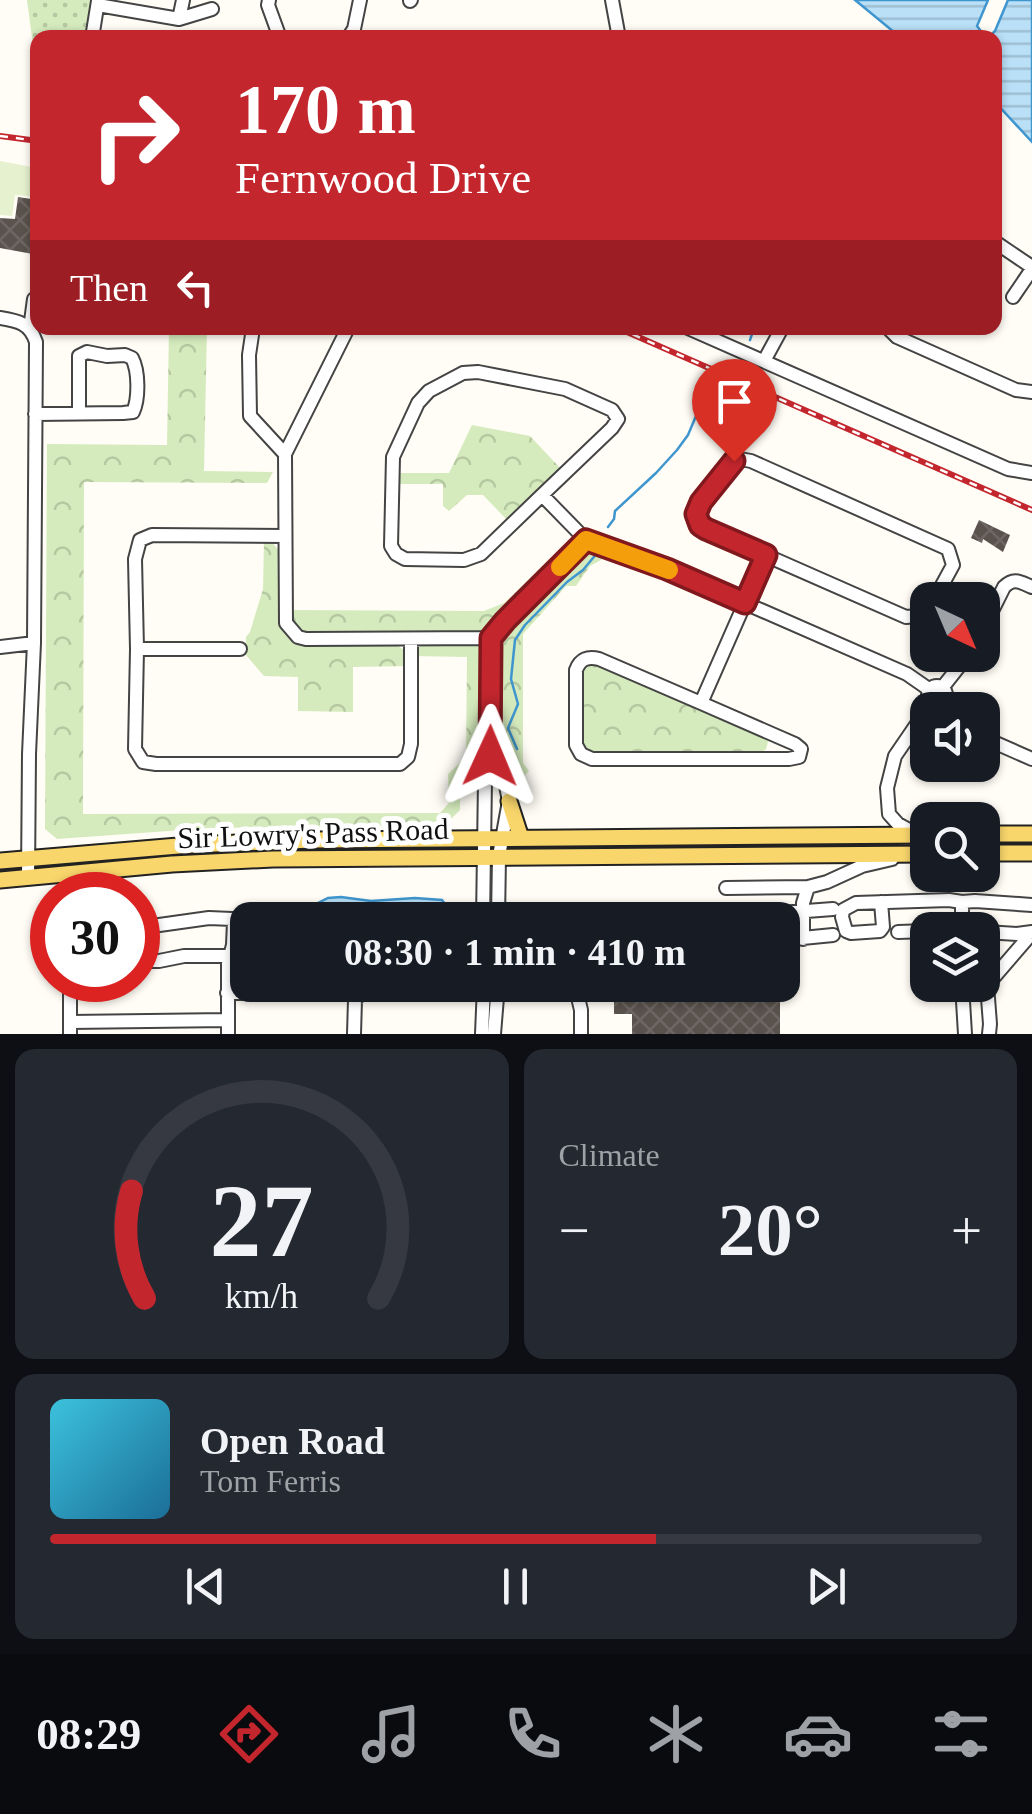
<!DOCTYPE html>
<html lang="en">
<head>
<meta charset="utf-8">
<style>
  :root { --surface:#171b24; --page:#242831; --text:#f1f3f6; --muted:#9ea1a6; --line:#363941; --accent:#c4262e }
  body { margin:0; font-family:Georgia,serif; background:var(--page); color:var(--text); height:100vh; display:flex; flex-direction:column; font-size:38px; white-space:nowrap }
  * { box-sizing:border-box; margin:0 }
  p { font-size:32px; color:var(--muted) }
  .icon { flex:none; width:55px; height:55px; fill:none; stroke:currentColor; stroke-width:2; stroke-linecap:round; stroke-linejoin:round }
  .map { position:relative; height:1034px; overflow:hidden }
  .drawer { display:flex; flex-direction:column; gap:15px; padding:15px; background:#0d0f14; flex:1 }
  .drawer>* { flex:none }
  .guide { position:absolute; left:30px; top:30px; width:972px; height:305px; border-radius:20px; box-shadow:0 2px 8px #0004; background:#c4262e; color:#fff; overflow:hidden }
  .needle { width:65px; rotate:136deg }
  .fabs { position:absolute; left:910px; top:582px; display:grid; gap:20px }
  .fabs a { display:grid; place-items:center; width:90px; height:90px; border-radius:20px; background:var(--surface); box-shadow:0 2px 8px #0004; font-size:50px }
  .speed { position:absolute; left:30px; top:872px; display:flex; gap:20px; font-size:50px; font-weight:700; text-align:center }
  .speed>* { display:grid; place-content:center; width:130px; height:130px; border-radius:50%; background:var(--surface); box-shadow:0 2px 8px #0004; line-height:1 }
  .speed .limit { border:15px solid #d22; background:#fff; color:#111 }
  .pin { position:absolute; display:grid; place-items:center; width:85px; height:85px; color:#fff; margin:-102px -42px; border-radius:50% 50% 50% 0; rotate:-45deg; box-shadow:0 0 10px #0007 }
  .pin .icon { rotate:45deg }
  .me { position:absolute; width:110px; margin:-55px; rotate:1deg; stroke-linejoin:round; filter:drop-shadow(0 0 8px #0008) }
  .turn { display:flex; align-items:center; gap:35px; height:210px; padding:0 40px; font-size:45px }
  .turn .icon { width:130px; height:130px; stroke-width:2.5 }
  .turn b { display:block; font-size:70px; line-height:85px }
  .then { display:flex; align-items:center; height:95px; padding:0 40px; background:#0003; gap:20px; font-size:38px }
  .big { font-size:75px; font-weight:700; line-height:1.1 }
  .drawer .widget { flex:1; display:flex; flex-direction:column; justify-content:center; gap:15px; min-width:0; padding:0 35px; border-radius:20px; background:var(--page) }
  .drawer .dial { align-items:center; gap:0 }
  .dial svg { height:260px; overflow:visible; fill:none; stroke:var(--line); stroke-width:7; stroke-linecap:round; text-anchor:middle }
  .dial text { fill:var(--text); stroke:none }
  .song { display:flex; align-items:center; gap:30px }
  .cover { width:120px; height:120px; border-radius:15px; background:linear-gradient(135deg,hsl(190 70% 55%),hsl(200 70% 35%)) }
  .played { height:10px; border-radius:5px; background:linear-gradient(90deg,var(--accent) 65%,var(--line) 65%) }
  .keys { display:flex; justify-content:space-around; direction:ltr }
  .heat { display:flex; justify-content:space-between; align-items:center; font-size:55px; direction:ltr }
  .drawer .tiles { flex:1; display:grid; gap:15px; grid-template-columns:1fr 1fr }
  .widget:last-child { grid-column:span 2 }
  .trip { position:absolute; left:230px; top:902px; width:570px; height:100px; border-radius:20px; background:var(--surface); box-shadow:0 2px 8px #0004; font-weight:700; line-height:100px; text-align:center }
  .dock { display:flex; height:160px; justify-content:space-around; align-items:center; background:#090b0e; color:var(--muted) }
  .dock .icon { width:70px; height:70px }
  .dock .current { color:var(--accent) }
  .dock b { font-size:45px; color:var(--text) }
  .map>svg:first-child { display:block }
  .grass { fill:url(#grass-dots) }
  .park { fill:url(#park-crowns) }
  .pitch { fill:#e6f2cf }
  .water { fill:url(#water-rules); stroke:#3f96cf; stroke-width:2.5 }
  .lines { fill:none; stroke-linecap:round; stroke-linejoin:round }
  .stream { stroke:#3f96cf; stroke-width:2.5 }
  .building { fill:url(#building-cross-hatch) }
  .minor-casing { stroke:#444; stroke-width:16 }
  .major-casing { stroke:#222; stroke-width:19 }
  .minor { stroke:#fff; stroke-width:12 }
  .major { stroke:#f9d66b; stroke-width:15 }
  .rail-casing { stroke:#c4262e; stroke-width:6 }
  .rail { stroke:#fff; stroke-width:2.5; stroke-dasharray:8; stroke-linecap:butt }
  .route-casing { stroke:#7f191e; stroke-width:25 }
  .route { stroke:#c4262e; stroke-width:18 }
  .slow { stroke:#f59e0b; stroke-width:18 }
  .labels { text-anchor:middle; dominant-baseline:central; stroke-width:10; stroke-linejoin:round; paint-order:stroke }
  .street-label { font-size:30px; fill:#111; stroke:#fff }
</style>
</head>
<body>
<div class="map">
<svg width="1032" height="1034" viewBox="0 0 1032 1034">
  <defs>
    <pattern id="grass-dots" width="8" height="8" patternUnits="userSpaceOnUse" patternTransform="scale(2.5)"><rect width="8" height="8" fill="#d5ebbd"/><path d="M2 2h.1M6 6h.1" fill="none" stroke="#b6c8a1" stroke-width="1.8" stroke-linecap="round"/></pattern>
    <pattern id="park-crowns" width="20" height="18" patternUnits="userSpaceOnUse" patternTransform="scale(2.5)"><rect width="20" height="18" fill="#d5ebbd"/><path d="M2 6a3 3 0 1 1 6 0M12 15a3 3 0 1 1 6 0" fill="none" stroke="#b6c8a1"/></pattern>
    <pattern id="water-rules" width="6" height="5" patternUnits="userSpaceOnUse" patternTransform="scale(2.5)"><rect width="6" height="5" fill="#b9e0f7"/><path d="M0 2.5h6" fill="none" stroke="#9ebfd3"/></pattern>
    <pattern id="building-cross-hatch" width="8" height="8" patternUnits="userSpaceOnUse" patternTransform="scale(2.5)"><rect width="8" height="8" fill="#5a524d"/><path d="M0 0l8 8M0 8l8-8" fill="none" stroke="#6d6662"/></pattern>
  </defs>
  <rect width="100%" height="100%" fill="#fffdf5"/>
  <path class="grass" d="M27 0H94L87 37 38 38 37 59 35 60Z"/>
  <path class="park" d="M169 328H207L204 471 273 472 267 483 84 482 83 814 440 813 449 803 448 774 466 757 467 657 414 656 417 649 423 644H474L480 646 485 655V742L483 756 460 779V810L445 825 211 828 57 839 45 829 47 444 167 445Z
    M472 425 530 436 562 470 508 521 483 495H467L449 511 443 506V484H394V473H449Z
    M264 540 272 542 279 551V622L287 635 302 642 394 643 405 651 407 666 353 667V712L298 711V677L264 676 245 654 246 637 250 632 263 589Z
    M567 542 572 547 486 633H304L292 625 289 610 484 611 504 603Z
    M597 552 606 553 601 560 590 566 576 586H566L523 634V763L529 771 521 780 503 761V757L498 756 496 741V657L502 633 509 623 579 556Z
    M593 661 765 736 768 742 766 749 761 753 594 754 582 747 580 669Z"/>
  <path class="pitch" d="M0 161 37 168V197L15 195 12 216 0 215Z"/>
  <path class="water" d="M855 0H988L977 26 984 35H991L995 31 1008 0H1032V142L995 102V38L900 37Z
    M341 897 371 901 415 898 442 900 448 908 447 919 322 920 318 913V903L328 898Z"/>
  <g class="lines">
    <path class="stream" d="M750 340 754 328
      M608 527 614 519 615 511 656 473 677 450 688 435 704 397 719 394 722 391
      M517 749 508 728 518 704 511 679 515 640 525 625 567 582 583 570 598 552"/>
  </g>
  <path class="building" d="M18 197 38 200V255L0 248V218L15 219Z
    M979 520 1010 535 1003 552 983 539 982 543 971 538Z
    M614 985H780V1034H632V1014H614Z"/>
  <g class="lines">
    <g class="minor-casing">
      <path id="minor" d="M269 0 268 5 280 38
        M612 0 619 38
        M410 1 411 0
        M98 5 179 19 212 9
        M179 19 183 0
        M92 38 98 1
        M348 38 354 29 360 0
        M995 242 1032 267
        M1013 297 1032 269
        M0 318C18 321 30 323 36 342L34 643 29 754 28 877
        M253 328 249 355 250 416 285 454
        M348 328 285 454 286 623 298 637 306 639 491 638
        M688 328 1008 469 1032 473
        M888 328 897 337 1016 390 1032 392
        M30 329 34 299
        M764 361 782 328
        M35 414 123 413 133 412C139 399 139 371 132 358L125 355 107 356 87 352 79 356V413
        M542 495 612 428 618 419 612 410 565 389 478 372 463 373 429 391 418 403 393 457 391 546 396 554 405 559 464 560 481 554 542 495 586 540 667 569 907 674 930 690
        M285 536 152 535 140 540 135 559 137 649 135 749 143 762 156 764H400L408 757 411 744V639
        M928 609 918 616 906 617 706 529 697 519 696 509 734 461 740 459 751 461 948 549 953 565 934 600
        M982 631 1004 587C1014 577 1020 582 1032 587
        M0 647 34 643
        M137 649H240
        M928 695a9 9 0 1 1 18 0a9 9 0 1 1-18 0Z
        M942 688 968 655
        M701 703 599 659C588 656 580 659 576 670V745L581 754 592 759H789L799 757 801 749 795 744 701 703 766 555
        M982 737 1032 759
        M490 756 506 786 509 801 499 856 498 920
        M918 835 898 824 889 814 887 788 895 756 932 702
        M726 888 808 887 827 882 862 866 892 859
        M881 902 883 927 880 931 851 933 846 931 842 917 843 910 856 903 949 900 962 902
        M780 913 833 909
        M483 920 485 780 490 756 491 638 505 621 586 540
        M138 928 209 918 232 919 234 922 233 945 228 964V1034
        M962 930V902L975 901 1032 905
        M898 932 928 931
        M985 932 1017 934 1032 932
        M803 939V903L808 887
        M782 940 833 935
        M138 961H159L184 956H230
        M70 980V1034
        M988 984 1032 933
        M575 985 581 1010V1034
        M962 985 965 1034
        M227 993H306L313 985
        M70 1022 227 1020
        M354 1034 355 1000 363 991 438 990
        M482 1034 484 985
        M494 1034 498 985
        M989 1034 990 1024 987 985 991 932"/>
    </g>
    <g class="major-casing">
      <path id="major" d="M509 801 521 838
        M982 834H1032
        M982 853H1032
        M0 861 190 845 312 840 928 835
        M0 880 172 864 273 859 928 854"/>
    </g>
    <use href="#minor" class="minor"/>
    <use href="#major" class="major"/>
    <g class="rail-casing">
      <path id="rail" d="M0 136 38 141
        M618 328 1032 510"/>
    </g>
    <use href="#rail" class="rail"/>
  </g>
  <g class="lines">
    <g class="route-casing">
      <path id="route" d="M490 756 491 638 505 621 586 540 667 569 745 603 766 555 706 529 700 525 696 514 701 502 734 461"/>
    </g>
    <use href="#route" class="route"/>
    <path class="slow" d="M560 567 586 540 669 570"/>
  </g>
  <g class="labels">
    <g class="street-label">
      <text transform="translate(313 833) rotate(-2)">Sir Lowry's Pass Road</text>
    </g>
  </g>
</svg>
<div class="fabs">
<a><svg class="needle" viewBox="-14 -14 28 28"><path d="M0-13l5 13h-10z" fill="#e53935"/><path d="M0 13l5-13h-10z" fill="#9ea1a6"/></svg></a>
<a><svg class="icon" aria-label="sound" viewBox="0 0 24 24"><path d="M4 9h4l5-4v14l-5-4H4zM17 9q2 3 0 6"/></svg></a>
<a><svg class="icon" aria-label="search" viewBox="0 0 24 24"><circle cx="10" cy="10" r="6"/><path d="M15 15l6 6"/></svg></a>
<a><svg class="icon" aria-label="layers" viewBox="0 0 24 24"><path d="M12 4l9 5-9 5-9-5zM3 14l9 5 9-5"/></svg></a>
</div>
<div class="speed"><div class="limit">30</div></div>
<div class="pin" style="left:734px;top:461px;background:#d93025"><svg class="icon" aria-label="arrive" viewBox="0 0 24 24"><path d="M6 21V4h12l-3 4 3 4H6"/></svg></div>
<svg class="me" style="left:490px;top:756px" viewBox="-20 -20 40 40"><path d="M0-17L14 15 0 8-14 15z" fill="#c4262e" stroke="#fff" stroke-width="4"/></svg>
<div class="trip">08:30 · 1 min · 410 m</div>
<div class="guide">
<div class="turn"><svg class="icon" aria-label="right" viewBox="0 0 24 24"><path d="M7 20v-9h11M14 6l5 5-5 5"/></svg><div><b>170 m</b>Fernwood Drive</div></div>
<div class="then">Then<svg class="icon" aria-label="left" viewBox="0 0 24 24"><path d="M17 20v-9H6M10 6l-5 5 5 5"/></svg></div>
</div>
</div>
<section class="drawer">
<div class="tiles">
<div class="widget dial"><svg viewBox="0 0 100 80">
<path d="M14 69A42 42 0 1 1 86 69"/>
<path d="M14 69A42 42 0 0 1 10 36" stroke="#c4262e"/>
<text x="50" y="56" font-size="32" font-weight="700">27</text>
<text x="50" y="72" font-size="11">km/h</text>
</svg></div>
<div class="widget"><p>Climate</p>
<div class="heat"><a>−</a><b class="big">20°</b><a>+</a></div>
</div>
<div class="widget">
<div class="song"><i class="cover"></i><div><b>Open Road</b><p>Tom Ferris</p></div></div>
<div class="played"></div>
<div class="keys"><svg class="icon" aria-label="previous" viewBox="0 0 24 24"><path d="M18 5L8 12l10 7zM5 5v14"/></svg><svg class="icon" aria-label="pause" viewBox="0 0 24 24"><path d="M8 5v14M16 5v14"/></svg><svg class="icon" aria-label="next" viewBox="0 0 24 24"><path d="M6 5l10 7-10 7zM19 5v14"/></svg></div>
</div>
</div>
</section>
<nav class="dock">
<b>08:29</b>
<svg class="icon current" aria-label="directions" viewBox="0 0 24 24"><path d="M12 3l9 9-9 9-9-9zM9 14v-3h6M13 9l2 2-2 2"/></svg>
<svg class="icon" aria-label="music" viewBox="0 0 24 24"><path d="M9 18V5l10-2v13"/><circle cx="6" cy="18" r="3"/><circle cx="16" cy="16" r="3"/></svg>
<svg class="icon" aria-label="phone" viewBox="0 0 24 24"><path d="M5 4h4l2 5-3 2q2 4 5 5l2-3 5 2v4C11 20 4 13 5 4z"/></svg>
<svg class="icon" aria-label="climate" viewBox="0 0 24 24"><path d="M12 3v18M4 7l16 10M4 17L20 7"/></svg>
<svg class="icon" aria-label="car" viewBox="0 0 24 24"><path d="M5 17H2v-5l4-1 3-4h7l3 4 3 1v5h-3M9 17h6M6 11h13"/><circle cx="7" cy="17" r="2"/><circle cx="17" cy="17" r="2"/></svg>
<svg class="icon" aria-label="filters" viewBox="0 0 24 24"><path d="M4 7h16M4 17h16"/><circle cx="9" cy="7" r="2"/><circle cx="15" cy="17" r="2"/></svg>
</nav>
</body>
</html>
